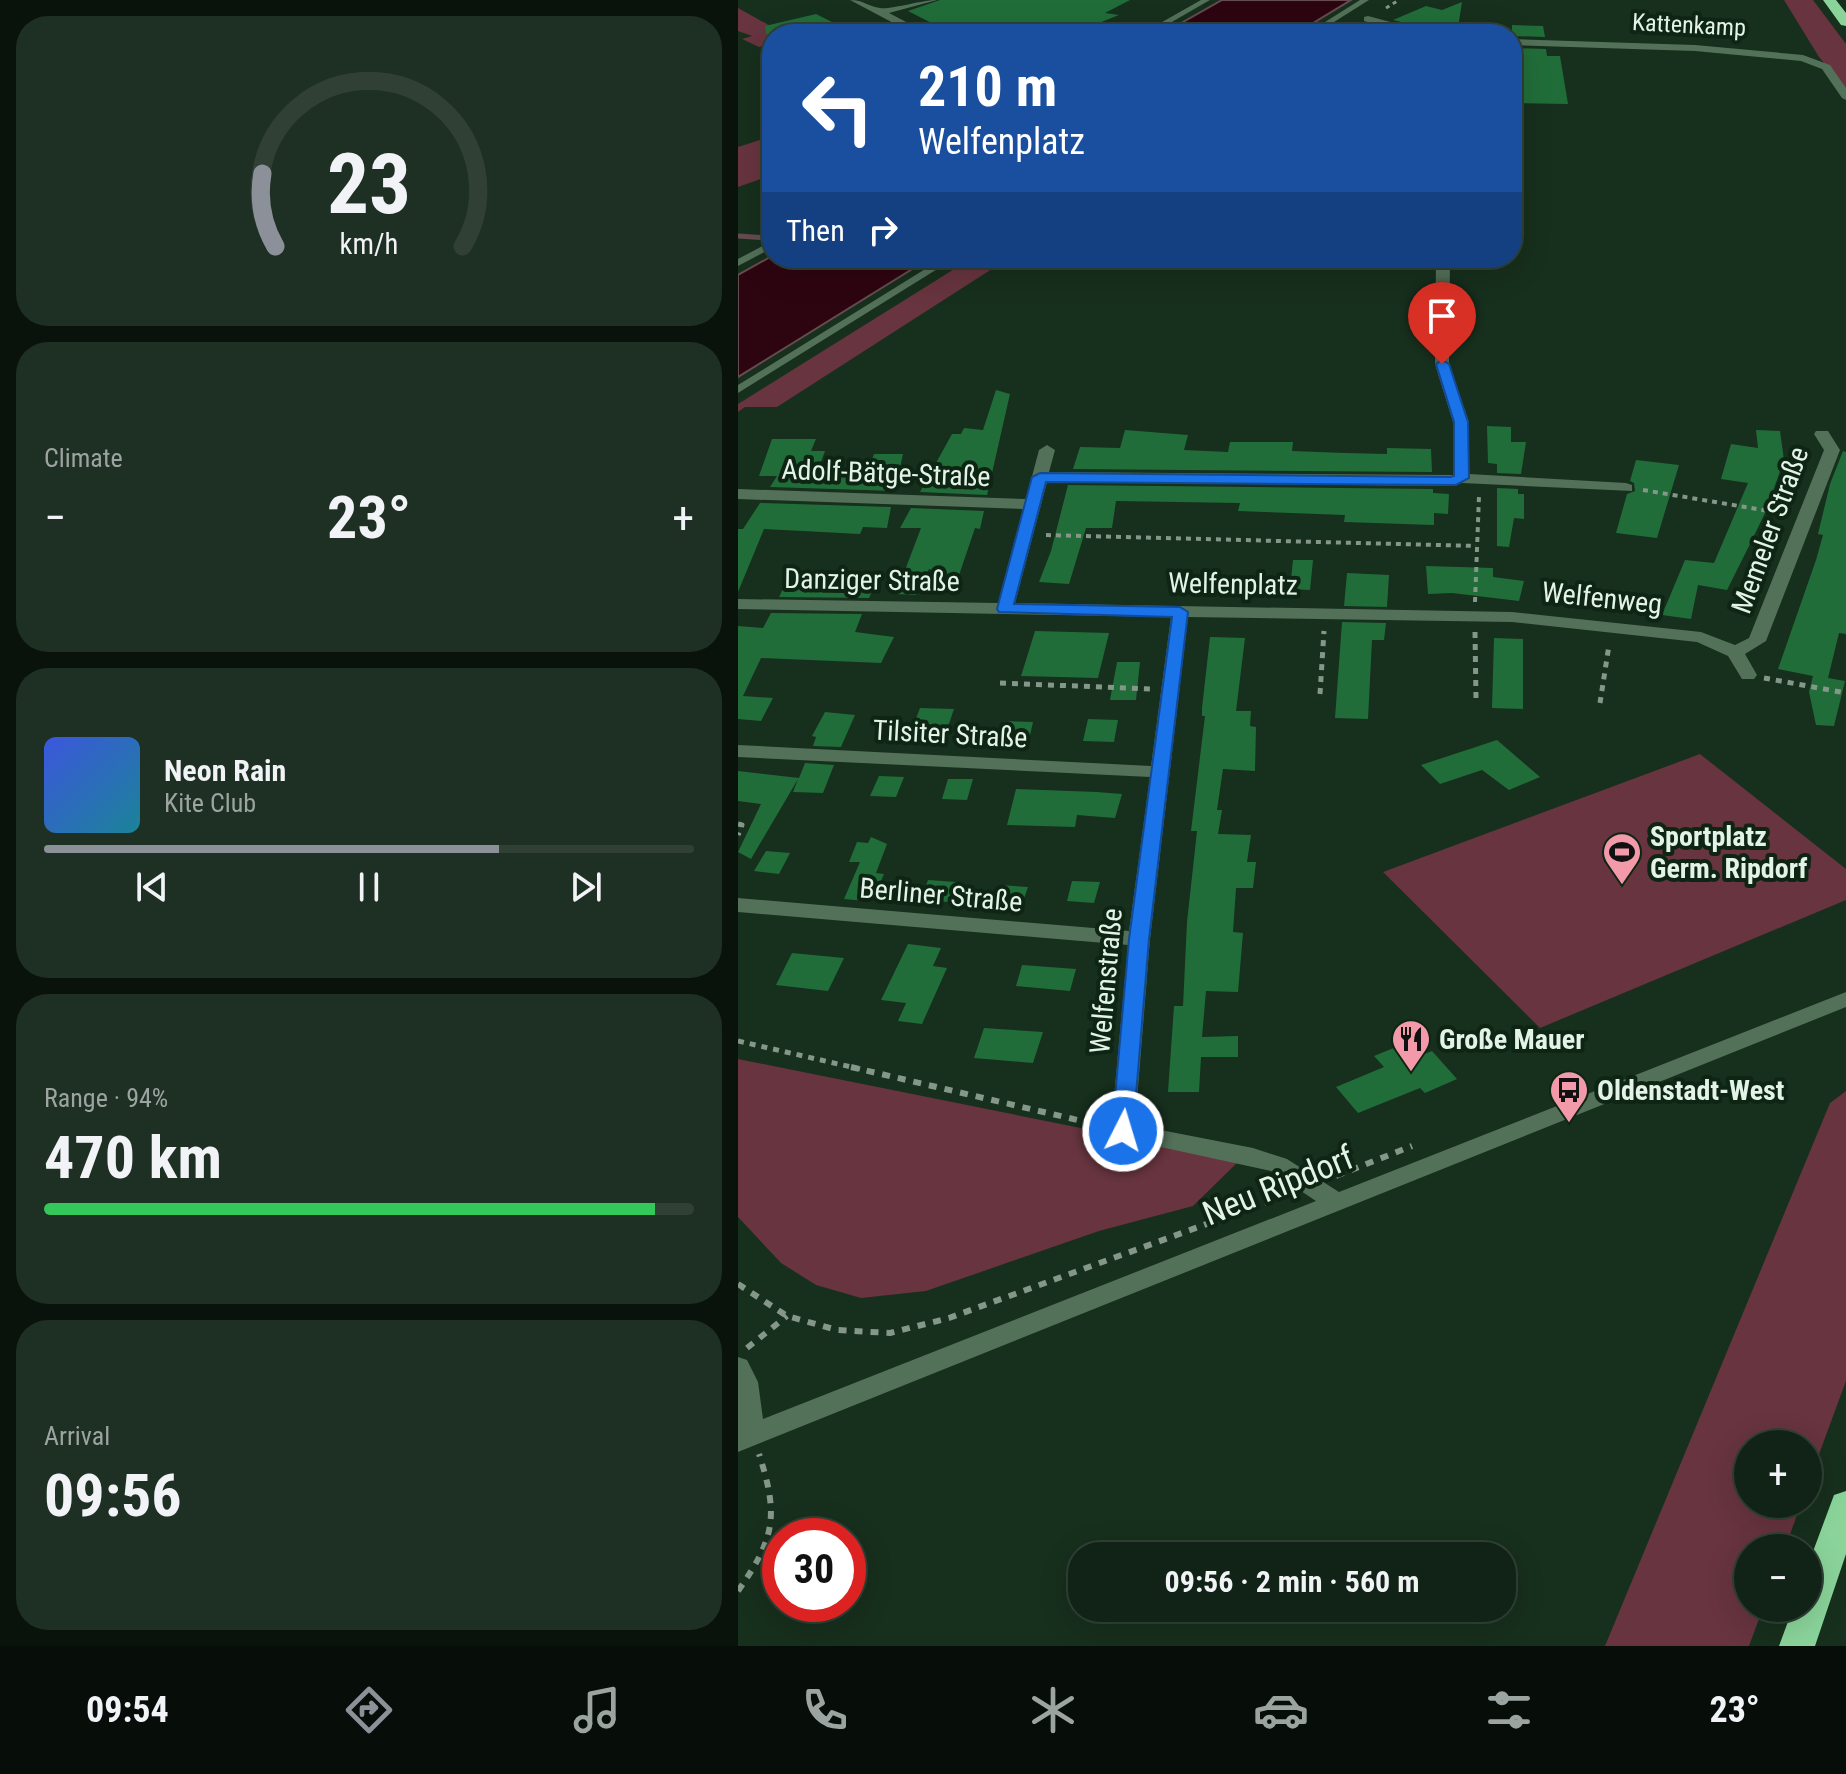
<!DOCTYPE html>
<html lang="en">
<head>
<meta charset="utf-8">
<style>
  :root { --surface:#112316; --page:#1e2f23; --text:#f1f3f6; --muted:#9ca4a1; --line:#304035; --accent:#8c9099 }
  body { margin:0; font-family:"Roboto Condensed",sans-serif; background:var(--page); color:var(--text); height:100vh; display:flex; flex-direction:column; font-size:30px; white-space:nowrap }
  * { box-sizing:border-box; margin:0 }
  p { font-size:26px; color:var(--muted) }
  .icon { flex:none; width:44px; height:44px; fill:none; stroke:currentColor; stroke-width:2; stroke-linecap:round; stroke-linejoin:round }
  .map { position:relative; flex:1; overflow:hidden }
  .sheet { display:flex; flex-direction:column; gap:16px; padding:16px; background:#09130c; width:738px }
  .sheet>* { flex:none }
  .top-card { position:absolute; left:24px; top:24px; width:760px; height:244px; border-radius:32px; box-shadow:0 8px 32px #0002,0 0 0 2px var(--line); background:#1a4fa0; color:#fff; overflow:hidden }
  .tools { position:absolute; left:996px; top:1430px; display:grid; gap:16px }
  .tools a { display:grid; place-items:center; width:88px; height:88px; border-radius:50%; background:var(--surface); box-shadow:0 8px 32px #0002,0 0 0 2px var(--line); font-size:40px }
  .speed { position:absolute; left:24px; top:1518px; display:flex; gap:16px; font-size:40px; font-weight:700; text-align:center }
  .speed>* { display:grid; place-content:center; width:104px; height:104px; border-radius:50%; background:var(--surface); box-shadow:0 8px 32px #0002,0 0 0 2px var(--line); line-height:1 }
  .speed .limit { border:12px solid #d22; background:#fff; color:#111 }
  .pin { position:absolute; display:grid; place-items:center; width:68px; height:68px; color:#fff; margin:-82px -34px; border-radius:50% 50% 50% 0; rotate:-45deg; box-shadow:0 0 8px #0007 }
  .pin .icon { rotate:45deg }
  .me { position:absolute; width:88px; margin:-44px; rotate:5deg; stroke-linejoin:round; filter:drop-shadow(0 0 6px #0008) }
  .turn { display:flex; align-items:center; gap:28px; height:168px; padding:0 24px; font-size:36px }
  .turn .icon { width:104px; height:104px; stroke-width:2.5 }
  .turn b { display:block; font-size:56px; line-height:68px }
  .then { display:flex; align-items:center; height:76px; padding:0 24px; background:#0003; gap:16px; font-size:30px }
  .big { font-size:60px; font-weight:700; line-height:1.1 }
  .sheet .tile { flex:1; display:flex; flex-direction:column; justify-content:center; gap:12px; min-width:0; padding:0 28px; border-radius:32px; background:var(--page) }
  .sheet .dial { align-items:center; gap:0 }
  .dial svg { height:208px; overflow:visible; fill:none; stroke:var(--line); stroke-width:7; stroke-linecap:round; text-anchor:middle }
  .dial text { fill:var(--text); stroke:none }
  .song { display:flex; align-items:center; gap:24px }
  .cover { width:96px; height:96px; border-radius:12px; background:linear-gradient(135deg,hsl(230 70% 55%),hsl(190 70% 35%)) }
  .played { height:8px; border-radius:4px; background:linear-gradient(90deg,var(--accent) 70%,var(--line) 70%) }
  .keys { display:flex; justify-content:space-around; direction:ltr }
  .heat { display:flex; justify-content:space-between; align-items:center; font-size:44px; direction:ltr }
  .charge { height:12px; border-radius:6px; background:linear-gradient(90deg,#34c759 94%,var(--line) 0) }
  .trip { position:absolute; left:330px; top:1542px; width:448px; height:80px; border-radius:32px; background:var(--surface); box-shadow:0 8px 32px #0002,0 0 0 2px var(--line); font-weight:700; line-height:80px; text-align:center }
  .tab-bar { display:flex; height:128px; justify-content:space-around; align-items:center; background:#070e09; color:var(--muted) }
  .tab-bar .icon { width:56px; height:56px }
  .tab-bar .selected { color:var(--accent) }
  .tab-bar b { font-size:36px; color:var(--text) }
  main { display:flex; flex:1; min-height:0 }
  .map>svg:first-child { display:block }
  .green { fill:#67343f }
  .water { fill:#2d0510; stroke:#644c50; stroke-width:2 }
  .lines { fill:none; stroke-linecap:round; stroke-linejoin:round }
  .stream { stroke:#644c50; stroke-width:5 }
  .building { fill:#216d39 }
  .path-far3 { stroke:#849788; stroke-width:3; stroke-dasharray:4 4; stroke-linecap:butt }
  .path-far2 { stroke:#849788; stroke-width:4; stroke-dasharray:5 5; stroke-linecap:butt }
  .path-far1 { stroke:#849788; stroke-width:5; stroke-dasharray:6 6; stroke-linecap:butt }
  .path { stroke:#849788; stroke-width:6; stroke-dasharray:8 8; stroke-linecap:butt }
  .lane { fill:#537059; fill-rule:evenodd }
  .street { fill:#537059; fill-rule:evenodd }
  .highway { fill:#8ad49a; fill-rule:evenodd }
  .route { fill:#1a73e8; stroke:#114b97; stroke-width:2 }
  .labels { text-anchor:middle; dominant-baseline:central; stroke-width:8; stroke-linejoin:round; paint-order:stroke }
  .far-street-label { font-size:24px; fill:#e4f3e7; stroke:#0e2514 }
  .street-label { font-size:28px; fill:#e4f3e7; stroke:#0e2514 }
  .poi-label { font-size:28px; font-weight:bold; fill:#e4f3e7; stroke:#0e2514; text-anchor:start }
  .near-street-label { font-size:34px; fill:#e4f3e7; stroke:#0e2514 }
</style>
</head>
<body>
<main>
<section class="sheet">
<div class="tile dial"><svg viewBox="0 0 100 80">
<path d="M14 69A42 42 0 1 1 86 69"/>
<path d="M14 69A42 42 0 0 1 9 41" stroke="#8c9099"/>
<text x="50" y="56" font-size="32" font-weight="700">23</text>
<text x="50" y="72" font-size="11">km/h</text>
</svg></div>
<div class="tile"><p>Climate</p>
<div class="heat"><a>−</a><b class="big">23°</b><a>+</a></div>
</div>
<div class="tile">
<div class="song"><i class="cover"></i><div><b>Neon Rain</b><p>Kite Club</p></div></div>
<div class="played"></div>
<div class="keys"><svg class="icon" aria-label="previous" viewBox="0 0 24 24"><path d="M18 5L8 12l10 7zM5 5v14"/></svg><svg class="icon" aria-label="pause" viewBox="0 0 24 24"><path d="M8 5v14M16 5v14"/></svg><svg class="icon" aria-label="next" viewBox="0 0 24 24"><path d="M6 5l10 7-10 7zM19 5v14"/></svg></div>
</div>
<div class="tile"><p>Range · 94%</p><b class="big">470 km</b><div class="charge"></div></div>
<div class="tile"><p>Arrival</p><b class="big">09:56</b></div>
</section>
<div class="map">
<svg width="1108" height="1646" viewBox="0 0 1108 1646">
  <rect width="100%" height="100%" fill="#172f1d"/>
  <path class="green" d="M1046 0H1075L1108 44V89L1081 57Z
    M0 8 47 34H34V44L21 47 4 39 14 36 0 31Z
    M22 140 34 145V175L0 187V147Z
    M234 258H271L39 407H7L0 412V404Z
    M962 754 1108 869V900L802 1028 645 872Z
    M0 1059 502 1160 455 1206 361 1231 188 1291 123 1298 78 1285 43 1263 0 1217Z
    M1108 1091V1381L1070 1484V1444H1010V1504H1063L1047 1548H1010V1608H1025L1011 1646H867L1092 1103Z"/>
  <path class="water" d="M484 0H613L557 34H424Z
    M34 256V258H192L0 377V275Z"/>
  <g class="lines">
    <path class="stream" d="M0 236 28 238"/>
  </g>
  <path class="building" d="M202 0H392L367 13 381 15 333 34H259L250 30 215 34 170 11Z
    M724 2 719 34H695L691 29 655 20 688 6 704 10Z
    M78 14 118 34H28L27 26Z
    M774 25 805 26 807 37 774 36Z
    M774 48 808 49 809 56H822L830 104 777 103Z
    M258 390 272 394 249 495 182 492 214 434H223L226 428 245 430Z
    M749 426 773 427V442H788L783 474 759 473V464L750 463Z
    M387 430 450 435 446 450 490 452 492 442H555L554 451 607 453 649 454V448L693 449 694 472 335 469 342 447 382 448Z
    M1018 430 1042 431 1046 460 1028 511 1012 544 989 590 960 585 953 619 924 615 947 560 976 563 1010 483 983 479 993 444 1020 448Z
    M34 439H78L73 451H87L80 470 130 471 136 454H165L157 491 32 487 39 476H21Z
    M1105 451 1108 452V634L1101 633 1090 678 1107 681 1096 726 1078 725 1071 692 1075 676 1040 669 1078 560 1085 535 1080 534 1092 484Z
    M898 460 941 465 919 538 878 533 889 494 897 491 896 483 892 481Z
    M330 485 695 489V493L711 494 710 514 696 513V525L606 522 607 515 500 511 502 503 378 501 374 528H348L331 584 301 582 313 551Z
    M759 488 780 489V494H786V519L776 518 771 547 759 546Z
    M22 503 153 507 149 528 125 527 122 534 26 529 0 592V529H5Z
    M173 508 246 511 242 529 237 528 219 581 191 569 178 595 158 594 183 528H162Z
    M555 560H575L572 590 552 589Z
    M688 566 755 568V577L786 581 781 601 714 593 690 594Z
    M609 573 651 575 649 607 606 606Z
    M52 575 107 578 139 579 131 598 41 597Z
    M33 613 124 614 117 632 156 637 143 663 23 658 5 696 35 698 23 721 0 719V626L25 628Z
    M604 622 648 623 646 640H634L630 719 597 718Z
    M297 631 371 633 360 678 283 676Z
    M472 637 507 638 498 711H513L512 726 518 727 517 771 485 769 479 810H484L480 834 513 835 509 862H518L515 888H498L495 932 505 933 500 992 468 991 464 1037 500 1036V1057H463L461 1092H430L436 1006H445L449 922 459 831H453L467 716H464V708Z
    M756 638 785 639V709L754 708Z
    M379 662H402L398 700H372Z
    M182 708 216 709 204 744 169 742Z
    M87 712 117 715 103 747 75 746 78 737 74 736Z
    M350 719 380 720 376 742 345 741Z
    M266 721 295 722 290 744 260 742Z
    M759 740 802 777 771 790 744 770 702 784 683 765Z
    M67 763 96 765 85 793 55 792 60 779 13 859 0 852 23 804 0 801V771L61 778Z
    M141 776 166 777 158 797 132 796Z
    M210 779H235L229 800 204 799Z
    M278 789 359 792 384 794 377 818 339 815 337 827 269 825Z
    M133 837 149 844 138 873 146 874 138 893H130L127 901 106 899 122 862H111L119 842 130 843Z
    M28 851 52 853 41 874 16 871Z
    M190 880 218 882 211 902 183 900Z
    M334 881 362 882 356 903 329 901Z
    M262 885 290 887 282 910 255 908Z
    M170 944 203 948 195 966 209 968 184 1024 160 1021 168 1003 143 1000Z
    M54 953 106 958 90 991 38 985Z
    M284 965 338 969 332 991 278 986Z
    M246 1028 305 1032 295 1063 236 1058Z
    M663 1045 676 1058 694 1051 719 1079 687 1093 682 1088 620 1113 598 1087 646 1067 636 1056Z"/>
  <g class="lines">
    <path class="path-far3" d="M648 8 661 0"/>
    <path class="path-far2" d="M905 490 1049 514
      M308 535 738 546
      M737 602 741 496"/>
    <path class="path-far1" d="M737 632 738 699
      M1026 678 1108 693
      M262 683 413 689
      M582 694 586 631
      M862 703 871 645
      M0 824 4 825 0 835
      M0 1041 122 1069"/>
    <path class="path" d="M113 1067 361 1125
      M598 1176 674 1146
      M0 1284 49 1316 99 1330 152 1333 211 1318 548 1195
      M9 1348 49 1316
      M0 1591C37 1538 41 1516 21 1454"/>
    <path class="lane" d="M463 0H472L413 34H403Z
      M622 0H631L577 34H568Z
      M34 241V248L0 266V259Z
      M205 258H217L0 393V385Z"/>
    <path class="street" d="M112 0C126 0 131 7 142 8 151 10 184 0 199 0L151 13 191 34H176Z
      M630 16 690 32 692 34H673L626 21V17Z
      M774 39 957 45 1065 55 1092 65 1108 88V100L1104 98 1084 69 1063 61 957 51 774 45Z
      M698 258H712L711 364 731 422V474L888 483 894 485V491L724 483 713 486 309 482 277 603 774 612 963 632 997 645 1011 638 1086 450 1076 434 1078 431H1090L1102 450 1028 641 1007 654 1019 675 1016 679H1004L990 656 959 642 774 622 450 617 412 939 397 1125 515 1148 549 1159 601 1192 1108 992V1007L0 1452V1357L9 1360 20 1382 25 1419 578 1201 533 1171 377 1137 373 1131 390 945 0 912V898L391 931 412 777 0 757V745L413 766 433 617 0 609V599L260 603 285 509 0 499V489L288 499 301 450 309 445 317 450 311 472 715 475V422L697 364Z"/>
    <path class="highway" d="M1085 0H1098L1108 13V26L1103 25Z
      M1108 1491V1554L1077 1646H1041L1055 1608H1070V1565L1096 1495Z"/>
  </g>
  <path class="route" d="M704 360 711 364 730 422 731 478 718 485 308 482 276 604 442 607 450 612 411 939 395 1131 392 1136H377L374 1131 391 939 434 617 261 612 259 609 294 477 302 473 712 477 716 476V422L698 364Z"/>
  <defs>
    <g id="stadium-pin" transform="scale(2)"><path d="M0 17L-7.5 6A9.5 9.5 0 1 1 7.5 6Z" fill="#f39aaa" stroke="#0e2514"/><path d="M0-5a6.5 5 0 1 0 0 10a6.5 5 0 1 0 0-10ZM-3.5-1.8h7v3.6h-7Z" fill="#111"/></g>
    <g id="restaurant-pin" transform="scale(2)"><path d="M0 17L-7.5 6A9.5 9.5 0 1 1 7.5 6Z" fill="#f39aaa" stroke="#0e2514"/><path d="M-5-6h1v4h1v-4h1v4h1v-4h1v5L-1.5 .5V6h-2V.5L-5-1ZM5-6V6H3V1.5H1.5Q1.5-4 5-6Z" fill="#111"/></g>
    <g id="bus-pin" transform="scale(2)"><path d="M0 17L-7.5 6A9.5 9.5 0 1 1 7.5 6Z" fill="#f39aaa" stroke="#0e2514"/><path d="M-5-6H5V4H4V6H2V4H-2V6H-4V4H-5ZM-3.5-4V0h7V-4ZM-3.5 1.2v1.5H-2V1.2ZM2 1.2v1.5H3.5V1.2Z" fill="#111"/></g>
  </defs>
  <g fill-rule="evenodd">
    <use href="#stadium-pin" x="884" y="852"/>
    <use href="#restaurant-pin" x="673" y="1039"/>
    <use href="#bus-pin" x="831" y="1090"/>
  </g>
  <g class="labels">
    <g class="far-street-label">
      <text transform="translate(951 25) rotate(3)">Kattenkamp</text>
    </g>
    <g class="street-label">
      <text transform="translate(148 473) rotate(2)">Adolf-Bätge-Straße</text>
      <text transform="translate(1032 530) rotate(-70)">Memeler Straße</text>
      <text transform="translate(134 580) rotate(1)">Danziger Straße</text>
      <text transform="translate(495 584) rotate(1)">Welfenplatz</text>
      <text transform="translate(864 598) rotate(6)">Welfenweg</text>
      <text transform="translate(212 734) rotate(3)">Tilsiter Straße</text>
      <text transform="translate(203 895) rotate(5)">Berliner Straße</text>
      <text transform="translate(368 981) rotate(-85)">Welfenstraße</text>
    </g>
    <g class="poi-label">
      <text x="912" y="836">Sportplatz<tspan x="912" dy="32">Germ. Ripdorf</tspan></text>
      <text x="701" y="1039">Große Mauer</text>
      <text x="859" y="1090">Oldenstadt-West</text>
    </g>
    <g class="near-street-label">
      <text transform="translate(540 1185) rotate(-22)">Neu Ripdorf</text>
    </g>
  </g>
</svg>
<div class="tools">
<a>+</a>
<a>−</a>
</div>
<div class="speed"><div class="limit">30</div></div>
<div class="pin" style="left:704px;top:364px;background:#d93025"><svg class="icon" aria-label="arrive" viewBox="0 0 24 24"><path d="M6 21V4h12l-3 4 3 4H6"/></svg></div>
<svg class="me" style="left:385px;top:1131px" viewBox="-20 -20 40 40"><circle r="17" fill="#1a73e8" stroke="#fff" stroke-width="3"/><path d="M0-11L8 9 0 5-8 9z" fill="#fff"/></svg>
<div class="trip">09:56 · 2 min · 560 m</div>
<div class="top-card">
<div class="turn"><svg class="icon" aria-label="left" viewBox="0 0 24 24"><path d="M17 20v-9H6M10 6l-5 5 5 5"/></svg><div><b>210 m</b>Welfenplatz</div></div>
<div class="then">Then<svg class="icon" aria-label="right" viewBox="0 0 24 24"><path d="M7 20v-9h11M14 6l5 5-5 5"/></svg></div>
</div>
</div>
</main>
<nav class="tab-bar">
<b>09:54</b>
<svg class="icon selected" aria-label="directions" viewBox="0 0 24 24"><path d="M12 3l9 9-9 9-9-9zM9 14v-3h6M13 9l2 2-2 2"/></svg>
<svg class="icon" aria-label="music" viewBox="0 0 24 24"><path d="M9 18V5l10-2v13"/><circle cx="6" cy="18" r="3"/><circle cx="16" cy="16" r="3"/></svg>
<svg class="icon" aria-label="phone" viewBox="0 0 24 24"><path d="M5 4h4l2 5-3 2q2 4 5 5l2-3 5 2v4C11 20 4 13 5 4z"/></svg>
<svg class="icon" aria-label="climate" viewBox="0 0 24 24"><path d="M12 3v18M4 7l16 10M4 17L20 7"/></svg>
<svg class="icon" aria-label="car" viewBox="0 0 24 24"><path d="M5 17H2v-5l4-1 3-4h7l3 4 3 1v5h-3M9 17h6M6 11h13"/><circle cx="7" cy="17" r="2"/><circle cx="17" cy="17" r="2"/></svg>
<svg class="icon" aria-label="filters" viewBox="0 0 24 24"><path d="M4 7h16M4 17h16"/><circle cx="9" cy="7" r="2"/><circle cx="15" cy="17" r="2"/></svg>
<b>23°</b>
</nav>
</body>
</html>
